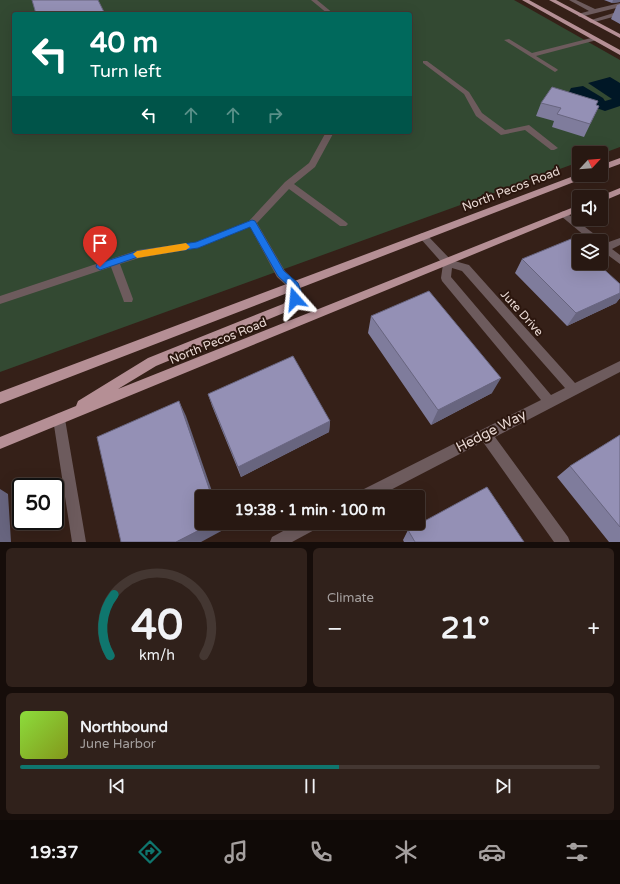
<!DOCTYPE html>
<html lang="en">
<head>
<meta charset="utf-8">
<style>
  :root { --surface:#281812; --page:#30211b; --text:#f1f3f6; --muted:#a5a09f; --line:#443732; --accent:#0f766e }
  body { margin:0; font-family:"Varela Round",sans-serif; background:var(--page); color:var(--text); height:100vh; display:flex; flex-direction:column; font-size:15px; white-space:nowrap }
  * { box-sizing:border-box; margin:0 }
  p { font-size:13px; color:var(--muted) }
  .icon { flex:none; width:22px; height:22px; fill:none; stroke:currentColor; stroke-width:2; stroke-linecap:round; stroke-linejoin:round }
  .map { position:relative; height:542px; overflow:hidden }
  .details { display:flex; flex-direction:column; gap:6px; padding:6px; background:#160d0a; flex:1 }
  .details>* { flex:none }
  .hud { position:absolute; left:12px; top:12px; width:400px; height:122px; border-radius:4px; box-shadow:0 4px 16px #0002,0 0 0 1px var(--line); background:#00695c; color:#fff; overflow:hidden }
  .needle { width:26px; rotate:64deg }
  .tools { position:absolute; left:572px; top:146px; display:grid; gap:8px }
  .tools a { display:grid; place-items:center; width:36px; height:36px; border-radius:4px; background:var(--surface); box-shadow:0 4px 16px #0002,0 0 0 1px var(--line); font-size:20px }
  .speed { position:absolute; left:12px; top:478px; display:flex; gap:8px; font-size:20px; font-weight:700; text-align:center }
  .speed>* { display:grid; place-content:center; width:52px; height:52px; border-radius:50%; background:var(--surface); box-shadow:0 4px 16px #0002,0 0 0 1px var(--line); line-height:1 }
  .speed .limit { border:2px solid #111; border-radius:6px; background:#fff; color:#111 }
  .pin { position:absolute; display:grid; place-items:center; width:34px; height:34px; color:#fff; margin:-41px -17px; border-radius:50% 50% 50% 0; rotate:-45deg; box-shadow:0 0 4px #0007 }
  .pin .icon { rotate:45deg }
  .me { position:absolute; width:44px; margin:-22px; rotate:342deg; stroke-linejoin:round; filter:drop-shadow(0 0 3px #0008) }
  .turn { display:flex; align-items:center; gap:14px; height:84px; padding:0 12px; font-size:18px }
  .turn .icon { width:52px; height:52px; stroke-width:2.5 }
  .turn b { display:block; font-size:28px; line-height:34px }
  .lanes { display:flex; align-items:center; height:38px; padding:0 12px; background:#0003; justify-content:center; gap:20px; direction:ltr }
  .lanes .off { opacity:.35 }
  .big { font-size:30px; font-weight:800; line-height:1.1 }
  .details .widget { flex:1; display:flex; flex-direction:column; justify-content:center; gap:6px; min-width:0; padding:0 14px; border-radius:6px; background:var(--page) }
  .details .dial { align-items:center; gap:0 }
  .dial svg { height:104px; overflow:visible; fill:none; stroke:var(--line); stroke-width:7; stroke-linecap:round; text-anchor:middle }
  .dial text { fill:var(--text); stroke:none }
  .song { display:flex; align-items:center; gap:12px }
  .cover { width:48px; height:48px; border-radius:6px; background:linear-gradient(135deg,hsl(90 70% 55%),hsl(70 70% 35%)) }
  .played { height:4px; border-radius:2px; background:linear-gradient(90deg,var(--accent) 55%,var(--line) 55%) }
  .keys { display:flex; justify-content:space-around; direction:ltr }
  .heat { display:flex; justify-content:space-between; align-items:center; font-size:22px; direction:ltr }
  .details .tiles { flex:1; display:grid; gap:6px; grid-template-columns:1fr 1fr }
  .widget:last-child { grid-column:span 2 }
  .trip { position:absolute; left:195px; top:490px; width:230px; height:40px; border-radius:4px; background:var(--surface); box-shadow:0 4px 16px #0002,0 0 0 1px var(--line); font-weight:800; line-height:40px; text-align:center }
  .tab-bar { display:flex; height:64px; justify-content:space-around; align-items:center; background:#100a07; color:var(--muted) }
  .tab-bar .icon { width:28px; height:28px }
  .tab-bar .current { color:var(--accent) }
  .tab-bar b { font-size:18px; color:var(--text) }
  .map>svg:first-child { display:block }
  .green { fill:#334932; fill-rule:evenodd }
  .water { fill:#001726 }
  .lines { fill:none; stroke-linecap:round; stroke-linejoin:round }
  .minor { fill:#6d5b5d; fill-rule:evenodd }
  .major { fill:#b58f95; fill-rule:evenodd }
  .wall { fill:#7f7c9c }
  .shaded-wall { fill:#68657f }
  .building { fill:#9490b5; stroke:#68657f }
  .route { fill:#1a73e8; stroke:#114b97 }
  .slow { fill:#f59e0b }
  .labels { text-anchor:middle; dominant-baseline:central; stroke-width:4; stroke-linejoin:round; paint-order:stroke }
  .street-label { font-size:12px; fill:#e9d9d4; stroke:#2b160e }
  .near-street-label { font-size:14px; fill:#e9d9d4; stroke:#2b160e }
</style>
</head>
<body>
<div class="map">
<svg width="620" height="542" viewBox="0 0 620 542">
  <rect width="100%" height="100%" fill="#352018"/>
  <path class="green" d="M0 0H514L620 60V147L601 154 579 153V162L0 372ZM14 14H410V132H14Z"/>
  <path class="water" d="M610 77 620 83V106L605 111 576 101 568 94 571 88 583 86 603 98 605 101 612 99 588 83Z"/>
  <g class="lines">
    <path class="minor" d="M311 0H317L334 14H328Z
      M569 0H576L595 9 620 3V7L580 17 578 16V14L589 11Z
      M620 11V15L591 23 588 21Z
      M595 37 597 38V40L536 56 557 69 558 70 555 72 504 40 509 39 532 53Z
      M423 61H427L469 92 482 113 505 130 529 125 558 148 554 150H551L525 130 501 135 476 116 464 94 423 63Z
      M326 132H334L315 167 294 184 346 222 348 224 346 226H340L289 189 257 223 285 271 299 286 298 289H290L277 277 250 227 198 248 139 258 120 264 133 299 132 302H124L123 299 111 267 0 304V296L138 250 197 242 249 221 285 182 309 163Z
      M564 211 606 243 620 238V245L612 249 620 255V264L601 250V241H591L561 216 559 214 561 212Z
      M423 233 426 234 451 260 469 265 575 383 620 361V372L495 437 568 537 570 542H554L483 442 377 497H356L358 492 541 400 442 281 441 278 443 264 420 238 418 236 420 234ZM452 268 462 271 565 388 551 395 451 277Z
      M59 413 63 415 65 419 86 542H72L53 419 55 415Z
      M298 523H320L318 528 292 542H270L272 537Z"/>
    <path class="major" d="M522 0H529L620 50V55Z
      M549 0H556L620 34V38Z
      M620 158V164L601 171V165Z
      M579 174 588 175 587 177 300 288V298L291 310 156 366 118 389 579 205V211L0 449V437L76 406 78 401 148 358 283 304 290 297V292L0 404V392Z
      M620 188V194L601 202V197H598Z"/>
  </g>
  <path class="wall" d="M604 0H620V2L612 3Z
    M620 4V24L611 19 617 5Z
    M541 103 596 105 599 106 584 137 552 127 554 121 536 116Z
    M522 259 620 284V298L616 303 567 326 515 273Z
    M371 316 492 393 431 425 368 333Z
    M208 394 330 421 329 432 241 477 212 406Z
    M620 435V542H609L557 477 570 466Z
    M408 530 524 542H404L403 540Z"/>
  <path class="shaded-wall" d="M613 0H620V2L612 3Z
    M620 293V298L616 303 567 326 576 313Z
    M501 378 492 393 431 425 438 410Z
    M179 401 186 416 214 497H212Z
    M330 421 329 432 241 477 238 467Z
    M0 489 8 494 11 542H0Z
    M213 523H223L225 529 201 542H176Z"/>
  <path class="building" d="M32 0H98L105 14H36Z
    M552 87 598 101 596 105 599 106 590 124 557 114 561 108 541 103Z
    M571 239 579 247V263H597L620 284V293L576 313 522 259Z
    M429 291 501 378 438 410 371 316Z
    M293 356 330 421 238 467 208 394Z
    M179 401 212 497H202V523H213L176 542H121L97 437Z
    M620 435V527L570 466Z
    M487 487 524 542H415L408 530Z"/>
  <path class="route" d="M252 220 255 221 284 271 298 283 301 291 299 302H292L291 288 278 276 250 227 198 248 138 257 100 270 96 267 97 264 138 251 196 242Z"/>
  <path class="slow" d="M186 243 190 247 186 250 137 258 133 254 137 251Z"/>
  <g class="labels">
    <g class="street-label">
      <text transform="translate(511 189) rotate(-21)">North Pecos Road</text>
      <text transform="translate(522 313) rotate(48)">Jute Drive</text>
      <text transform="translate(218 341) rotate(-22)">North Pecos Road</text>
    </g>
    <g class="near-street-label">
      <text transform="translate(491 431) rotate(-27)">Hedge Way</text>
    </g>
  </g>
</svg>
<div class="tools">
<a><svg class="needle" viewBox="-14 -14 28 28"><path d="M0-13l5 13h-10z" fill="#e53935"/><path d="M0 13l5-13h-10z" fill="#a5a09f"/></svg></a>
<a><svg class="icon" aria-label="sound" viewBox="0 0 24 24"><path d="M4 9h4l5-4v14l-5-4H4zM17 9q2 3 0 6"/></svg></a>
<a><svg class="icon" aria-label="layers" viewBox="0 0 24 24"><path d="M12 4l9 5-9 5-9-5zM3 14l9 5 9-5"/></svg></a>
</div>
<div class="speed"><div class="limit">50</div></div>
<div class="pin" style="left:100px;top:267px;background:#d93025"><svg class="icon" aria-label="arrive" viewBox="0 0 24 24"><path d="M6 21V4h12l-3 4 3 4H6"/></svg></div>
<svg class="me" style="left:295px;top:299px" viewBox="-20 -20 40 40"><path d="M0-17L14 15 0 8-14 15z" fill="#1a73e8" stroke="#fff" stroke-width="4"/></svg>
<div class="trip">19:38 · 1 min · 100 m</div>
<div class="hud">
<div class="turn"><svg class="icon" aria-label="left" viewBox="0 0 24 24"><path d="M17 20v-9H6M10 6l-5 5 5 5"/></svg><div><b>40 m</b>Turn left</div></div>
<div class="lanes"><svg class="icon" aria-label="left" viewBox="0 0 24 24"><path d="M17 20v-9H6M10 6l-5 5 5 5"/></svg><svg class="icon off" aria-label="ahead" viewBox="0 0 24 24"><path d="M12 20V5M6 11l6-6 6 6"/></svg><svg class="icon off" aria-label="ahead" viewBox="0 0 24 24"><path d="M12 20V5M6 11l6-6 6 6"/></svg><svg class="icon off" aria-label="right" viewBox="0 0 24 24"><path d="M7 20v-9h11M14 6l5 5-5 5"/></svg></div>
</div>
</div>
<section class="details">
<div class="tiles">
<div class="widget dial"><svg viewBox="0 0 100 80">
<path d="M14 69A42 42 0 1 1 86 69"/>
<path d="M14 69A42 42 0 0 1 17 22" stroke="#0f766e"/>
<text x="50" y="56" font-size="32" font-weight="700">40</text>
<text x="50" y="72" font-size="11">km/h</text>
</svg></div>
<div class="widget"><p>Climate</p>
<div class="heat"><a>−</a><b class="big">21°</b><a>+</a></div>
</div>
<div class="widget">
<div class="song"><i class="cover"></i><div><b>Northbound</b><p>June Harbor</p></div></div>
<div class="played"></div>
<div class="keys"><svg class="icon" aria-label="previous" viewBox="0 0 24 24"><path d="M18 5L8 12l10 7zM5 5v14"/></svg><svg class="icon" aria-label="pause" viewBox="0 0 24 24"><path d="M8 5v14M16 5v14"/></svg><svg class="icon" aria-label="next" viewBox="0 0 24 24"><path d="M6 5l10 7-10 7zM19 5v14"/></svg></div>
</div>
</div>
</section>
<nav class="tab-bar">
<b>19:37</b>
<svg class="icon current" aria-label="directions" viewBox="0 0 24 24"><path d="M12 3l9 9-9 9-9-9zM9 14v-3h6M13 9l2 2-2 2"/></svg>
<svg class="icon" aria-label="music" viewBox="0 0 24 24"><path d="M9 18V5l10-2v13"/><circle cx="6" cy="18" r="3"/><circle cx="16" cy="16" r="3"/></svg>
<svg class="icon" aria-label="phone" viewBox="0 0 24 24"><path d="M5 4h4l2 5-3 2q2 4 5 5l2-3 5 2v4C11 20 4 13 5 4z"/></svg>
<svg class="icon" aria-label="climate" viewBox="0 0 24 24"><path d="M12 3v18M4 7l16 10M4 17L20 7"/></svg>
<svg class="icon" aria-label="car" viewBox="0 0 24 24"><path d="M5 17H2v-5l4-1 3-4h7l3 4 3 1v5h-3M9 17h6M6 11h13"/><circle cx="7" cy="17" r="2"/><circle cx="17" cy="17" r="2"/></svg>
<svg class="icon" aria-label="filters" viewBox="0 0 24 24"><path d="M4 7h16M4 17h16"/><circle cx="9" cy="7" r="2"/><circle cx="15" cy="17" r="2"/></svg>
</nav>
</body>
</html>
